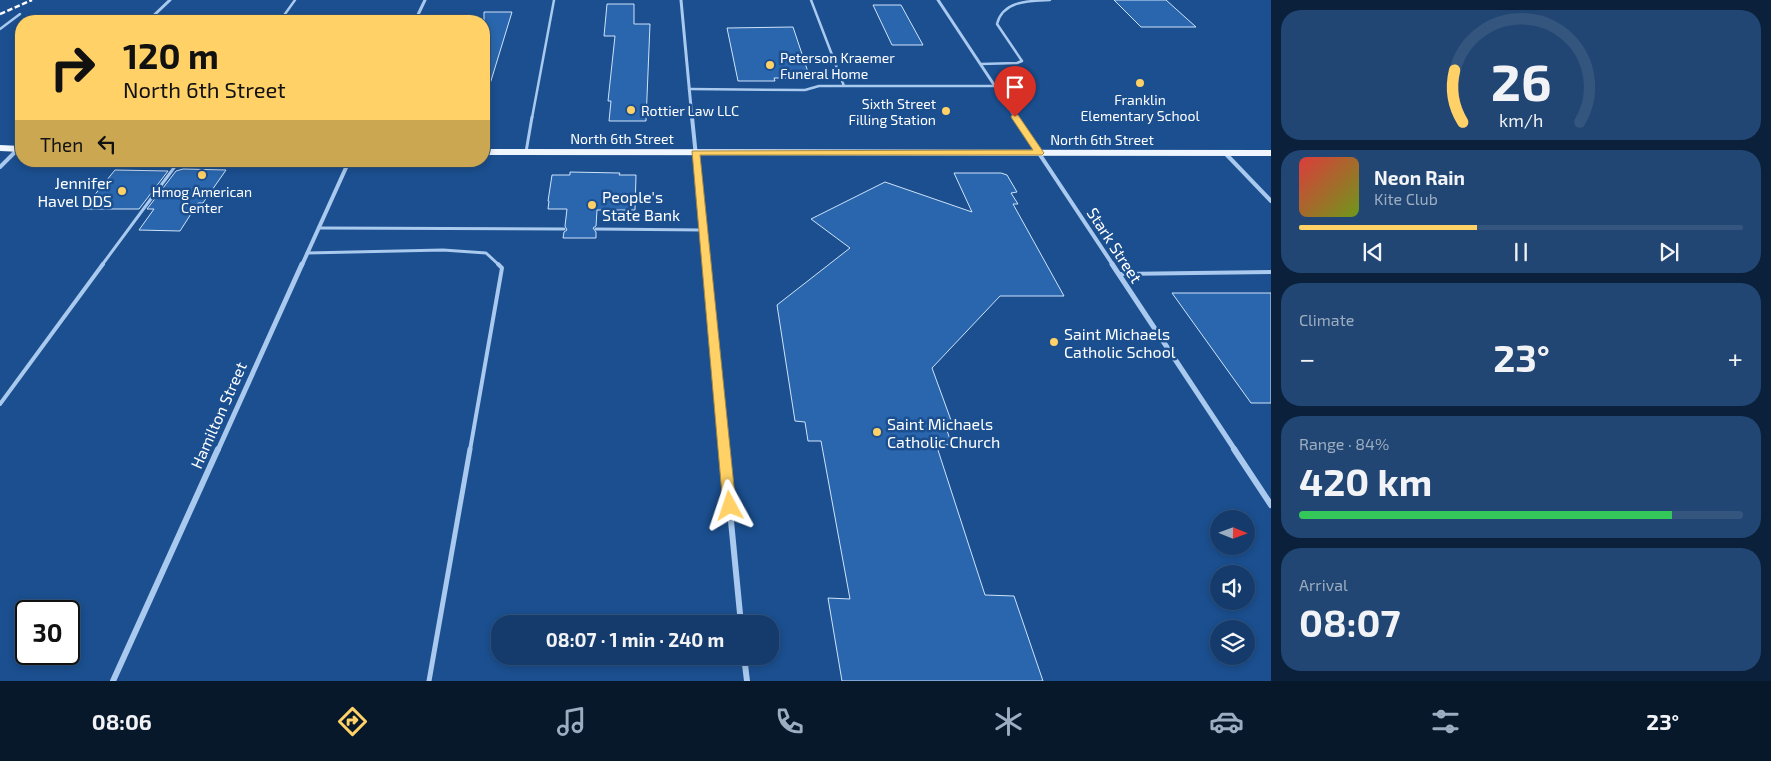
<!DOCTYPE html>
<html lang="en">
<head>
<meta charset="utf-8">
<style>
  :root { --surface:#143b6b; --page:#214673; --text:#f1f3f6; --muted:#9dadc1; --line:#33557e; --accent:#ffd166 }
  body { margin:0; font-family:"Exo 2",sans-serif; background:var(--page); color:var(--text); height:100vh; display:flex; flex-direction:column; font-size:19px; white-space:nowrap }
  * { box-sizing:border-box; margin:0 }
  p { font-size:16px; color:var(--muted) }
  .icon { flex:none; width:28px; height:28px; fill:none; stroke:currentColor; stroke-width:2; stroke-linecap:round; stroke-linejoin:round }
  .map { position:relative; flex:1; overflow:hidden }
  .sheet { display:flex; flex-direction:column; gap:10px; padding:10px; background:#0b203b; width:500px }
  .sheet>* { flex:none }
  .top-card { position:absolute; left:15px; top:15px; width:475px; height:152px; border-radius:20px; box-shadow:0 2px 8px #0003,0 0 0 1px var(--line); background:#ffd166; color:#111; overflow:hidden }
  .needle { width:32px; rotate:91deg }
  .buttons { position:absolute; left:1210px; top:510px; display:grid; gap:10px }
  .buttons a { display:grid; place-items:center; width:45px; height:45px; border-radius:50%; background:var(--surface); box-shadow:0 2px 8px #0003,0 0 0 1px var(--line); font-size:25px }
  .speed { position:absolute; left:15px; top:600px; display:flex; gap:10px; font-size:25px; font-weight:700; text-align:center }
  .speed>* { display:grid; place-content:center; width:65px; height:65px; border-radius:50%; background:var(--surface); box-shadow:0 2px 8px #0003,0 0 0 1px var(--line); line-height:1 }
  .speed .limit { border:2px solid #111; border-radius:8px; background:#fff; color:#111 }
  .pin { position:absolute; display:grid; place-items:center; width:42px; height:42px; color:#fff; margin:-51px -21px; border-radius:50% 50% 50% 0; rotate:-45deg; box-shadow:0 0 5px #0007 }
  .pin .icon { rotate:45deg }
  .me { position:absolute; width:55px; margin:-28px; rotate:355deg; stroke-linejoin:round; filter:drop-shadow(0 0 4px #0008) }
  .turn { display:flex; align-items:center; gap:18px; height:105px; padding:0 25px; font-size:22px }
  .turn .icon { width:65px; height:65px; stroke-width:2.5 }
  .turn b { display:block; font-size:35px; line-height:42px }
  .then { display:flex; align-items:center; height:48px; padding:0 25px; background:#0003; gap:10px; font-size:19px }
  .big { font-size:38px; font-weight:700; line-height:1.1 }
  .sheet .tile { flex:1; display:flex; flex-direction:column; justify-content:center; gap:8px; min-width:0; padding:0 18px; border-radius:20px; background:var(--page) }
  .sheet .dial { align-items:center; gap:0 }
  .dial svg { height:130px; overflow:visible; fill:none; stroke:var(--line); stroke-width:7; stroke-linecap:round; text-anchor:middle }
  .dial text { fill:var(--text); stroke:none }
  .song { display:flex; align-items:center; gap:15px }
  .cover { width:60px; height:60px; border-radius:8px; background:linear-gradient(135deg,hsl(0 70% 55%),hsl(80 70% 35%)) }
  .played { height:5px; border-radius:2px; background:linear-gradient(90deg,var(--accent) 40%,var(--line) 40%) }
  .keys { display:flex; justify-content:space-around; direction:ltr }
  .heat { display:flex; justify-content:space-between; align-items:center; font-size:28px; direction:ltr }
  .charge { height:8px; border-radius:4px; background:linear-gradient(90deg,#34c759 84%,var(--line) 0) }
  .trip { position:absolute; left:491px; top:615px; width:288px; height:50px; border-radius:20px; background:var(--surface); box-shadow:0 2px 8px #0003,0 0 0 1px var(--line); font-weight:700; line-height:50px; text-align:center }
  .tabs { display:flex; height:80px; justify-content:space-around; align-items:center; background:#08182b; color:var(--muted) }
  .tabs .icon { width:35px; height:35px }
  .tabs .selected { color:var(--accent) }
  .tabs b { font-size:22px; color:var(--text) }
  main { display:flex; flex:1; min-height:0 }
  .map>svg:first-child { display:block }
  .building { fill:#2a66ad; stroke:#cfe3fa }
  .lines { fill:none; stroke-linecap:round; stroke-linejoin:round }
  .service-far3 { stroke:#a9c9ee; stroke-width:2.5 }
  .service-far2 { stroke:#a9c9ee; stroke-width:3 }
  .service-far1 { stroke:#a9c9ee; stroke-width:4 }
  .service { stroke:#a9c9ee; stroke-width:5 }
  .minor-far3 { stroke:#a9c9ee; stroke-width:3 }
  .minor-far2 { stroke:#a9c9ee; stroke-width:4 }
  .minor-far1 { stroke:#a9c9ee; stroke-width:5 }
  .minor { stroke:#a9c9ee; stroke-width:6 }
  .primary { fill:#f0f6ff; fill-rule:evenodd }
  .rail { stroke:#fff; stroke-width:2.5; stroke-dasharray:5.5 2.5; stroke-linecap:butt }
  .route { fill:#ffd166; stroke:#a68842 }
  .poi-dot { fill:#ffd166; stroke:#1b4f8f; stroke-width:2 }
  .labels { text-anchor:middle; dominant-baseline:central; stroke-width:5; stroke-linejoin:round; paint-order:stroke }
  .far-poi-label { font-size:14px; fill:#fff; stroke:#1b4f8f; text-anchor:start }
  .far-street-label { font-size:14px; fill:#fff; stroke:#1b4f8f }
  .poi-label { font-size:16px; fill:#fff; stroke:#1b4f8f; text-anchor:start }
  .street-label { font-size:16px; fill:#fff; stroke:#1b4f8f }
</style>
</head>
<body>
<main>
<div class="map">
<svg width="1271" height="681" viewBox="0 0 1271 681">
  <rect width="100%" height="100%" fill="#1b4f8f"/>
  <path class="building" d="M1114 0H1166L1196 27H1141Z
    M607 4H634V24H650L646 121H609L611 101H608L615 36H604Z
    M873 5H901L923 45H892Z
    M484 12H512L490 84 484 83Z
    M793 27 810 78H774L775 81H738L727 28Z
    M183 169 226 170 203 203H198L180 231 139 230 154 209H147L176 171Z
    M115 170 168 171 139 209H83Z
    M570 172 620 173 619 175H636L635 210H597L596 226 593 228 596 232V238H563L564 232 567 230 565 226 567 209H548L549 201H548L552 175H570Z
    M954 173H1001L1007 175 1017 192 1011 193 1018 204H1013L1064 296H1000L932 368 952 423 944 422 952 445 936 444 985 595 1014 596 1043 681H842L828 598 850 599 821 441H808L805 422 795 421 777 305 850 248 811 219 885 182 972 212Z
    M1172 293H1271V403H1251Z"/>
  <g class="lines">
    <path class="service-far3" d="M811 0 844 86
      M280 21 295 0
      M0 29 20 14
      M981 64 1017 63 1022 61 997 24C1003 0 1030 1 1050 0
      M689 89 805 90 819 86H995
      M532 118 554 0"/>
    <path class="service-far2" d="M526 152 532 117
      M319 228 564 229
      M596 229 703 230
      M307 253 443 250 486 253 499 265
      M102 265 179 161"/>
    <path class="service-far1" d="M1119 274 1271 272
      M0 404 103 264
      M470 450 502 268 498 264"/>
    <path class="service" d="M429 681 470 449"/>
    <path class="minor-far3" d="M681 0 692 118
      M938 0 1016 118
      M148 21 170 0
      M415 21 425 0"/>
    <path class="minor-far2" d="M692 117 707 265
      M1015 117 1113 265
      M1225 153 1271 201
      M0 167 21 146
      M302 265 349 161"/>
    <path class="minor-far1" d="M706 264 724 450
      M1112 264 1235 450
      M218 450 302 264"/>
    <path class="minor" d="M724 449 741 624
      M1234 449 1271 505
      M744 656 747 681
      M113 681 218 449"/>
    <path class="primary" d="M0 145 21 146V152L0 151Z
      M484 149 1271 150V156L484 155Z"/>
    <path class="rail" d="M0 14 32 0"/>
  </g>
  <path class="route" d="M1012 115H1018L1044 153 1042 155H700L736 506 734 510 730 512 725 510 723 506 692 151 1033 150 1011 117Z"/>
  <g class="poi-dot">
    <circle cx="770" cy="65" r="5"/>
    <circle cx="1140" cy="83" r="5"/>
    <circle cx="631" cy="110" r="5"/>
    <circle cx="946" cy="111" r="5"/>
    <circle cx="202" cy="175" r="5"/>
    <circle cx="122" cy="191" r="5"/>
    <circle cx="592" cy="205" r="5"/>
    <circle cx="1054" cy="342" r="5"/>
    <circle cx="877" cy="432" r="5"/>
  </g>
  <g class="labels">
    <g class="far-poi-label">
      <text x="780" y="57">Peterson Kraemer<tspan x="780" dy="16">Funeral Home</tspan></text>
      <text x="1140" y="99" text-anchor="middle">Franklin<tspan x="1140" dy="16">Elementary School</tspan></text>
      <text x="936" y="103" text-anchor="end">Sixth Street<tspan x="936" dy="16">Filling Station</tspan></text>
      <text x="641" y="110">Rottier Law LLC</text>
      <text x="202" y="191" text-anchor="middle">Hmog American<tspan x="202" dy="16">Center</tspan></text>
    </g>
    <g class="far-street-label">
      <text x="622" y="138">North 6th Street</text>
      <text x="1102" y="139">North 6th Street</text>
    </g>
    <g class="poi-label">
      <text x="112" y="182" text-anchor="end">Jennifer<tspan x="112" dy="18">Havel DDS</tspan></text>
      <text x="602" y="196">People's<tspan x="602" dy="18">State Bank</tspan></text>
      <text x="1064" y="333">Saint Michaels<tspan x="1064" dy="18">Catholic School</tspan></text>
      <text x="887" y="423">Saint Michaels<tspan x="887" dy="18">Catholic Church</tspan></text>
    </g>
    <g class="street-label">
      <text transform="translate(1115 245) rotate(57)">Stark Street</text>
      <text transform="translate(218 415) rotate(-66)">Hamilton Street</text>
    </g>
  </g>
</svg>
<div class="buttons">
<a><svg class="needle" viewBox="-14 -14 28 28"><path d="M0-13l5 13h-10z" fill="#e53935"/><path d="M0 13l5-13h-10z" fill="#9dadc1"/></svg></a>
<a><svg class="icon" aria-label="sound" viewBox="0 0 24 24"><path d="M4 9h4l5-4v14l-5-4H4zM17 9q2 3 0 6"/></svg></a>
<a><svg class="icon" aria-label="layers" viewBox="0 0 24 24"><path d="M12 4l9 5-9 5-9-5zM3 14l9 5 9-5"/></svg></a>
</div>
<div class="speed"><div class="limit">30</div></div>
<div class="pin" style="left:1015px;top:117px;background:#d93025"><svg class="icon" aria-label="arrive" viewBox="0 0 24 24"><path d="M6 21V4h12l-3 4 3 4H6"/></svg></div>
<svg class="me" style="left:730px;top:506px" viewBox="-20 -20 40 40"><path d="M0-17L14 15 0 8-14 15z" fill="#ffd166" stroke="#fff" stroke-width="4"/></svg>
<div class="trip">08:07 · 1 min · 240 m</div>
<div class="top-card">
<div class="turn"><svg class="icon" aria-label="right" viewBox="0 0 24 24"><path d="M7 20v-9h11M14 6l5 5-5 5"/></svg><div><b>120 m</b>North 6th Street</div></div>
<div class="then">Then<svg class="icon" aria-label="left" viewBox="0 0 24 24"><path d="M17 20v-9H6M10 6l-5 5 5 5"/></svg></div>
</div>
</div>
<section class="sheet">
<div class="tile dial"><svg viewBox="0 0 100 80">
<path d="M14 69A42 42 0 1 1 86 69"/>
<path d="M14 69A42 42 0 0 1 9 37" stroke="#ffd166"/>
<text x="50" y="56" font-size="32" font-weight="700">26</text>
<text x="50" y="72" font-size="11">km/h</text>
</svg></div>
<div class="tile">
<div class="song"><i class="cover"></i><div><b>Neon Rain</b><p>Kite Club</p></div></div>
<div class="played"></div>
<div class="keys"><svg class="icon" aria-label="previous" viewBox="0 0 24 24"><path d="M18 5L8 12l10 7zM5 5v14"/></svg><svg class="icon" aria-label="pause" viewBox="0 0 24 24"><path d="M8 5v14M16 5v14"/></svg><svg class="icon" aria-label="next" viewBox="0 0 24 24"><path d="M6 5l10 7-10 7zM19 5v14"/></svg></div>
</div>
<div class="tile"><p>Climate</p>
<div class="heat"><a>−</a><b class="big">23°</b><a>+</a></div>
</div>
<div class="tile"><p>Range · 84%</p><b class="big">420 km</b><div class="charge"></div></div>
<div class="tile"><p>Arrival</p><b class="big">08:07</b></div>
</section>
</main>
<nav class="tabs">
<b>08:06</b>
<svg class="icon selected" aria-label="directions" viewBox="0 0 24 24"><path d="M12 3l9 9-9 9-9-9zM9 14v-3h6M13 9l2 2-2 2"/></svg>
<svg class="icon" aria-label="music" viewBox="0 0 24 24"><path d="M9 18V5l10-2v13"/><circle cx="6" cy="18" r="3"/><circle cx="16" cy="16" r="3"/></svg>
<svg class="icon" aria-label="phone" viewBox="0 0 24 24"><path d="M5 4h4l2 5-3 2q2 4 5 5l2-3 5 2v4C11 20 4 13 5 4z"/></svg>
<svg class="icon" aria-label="climate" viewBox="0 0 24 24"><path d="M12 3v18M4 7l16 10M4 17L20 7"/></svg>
<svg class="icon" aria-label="car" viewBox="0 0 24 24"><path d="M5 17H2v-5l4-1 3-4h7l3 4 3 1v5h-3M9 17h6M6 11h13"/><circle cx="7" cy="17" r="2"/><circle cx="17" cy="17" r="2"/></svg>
<svg class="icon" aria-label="filters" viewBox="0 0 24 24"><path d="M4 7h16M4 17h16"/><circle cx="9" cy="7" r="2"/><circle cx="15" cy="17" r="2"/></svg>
<b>23°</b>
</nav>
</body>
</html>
